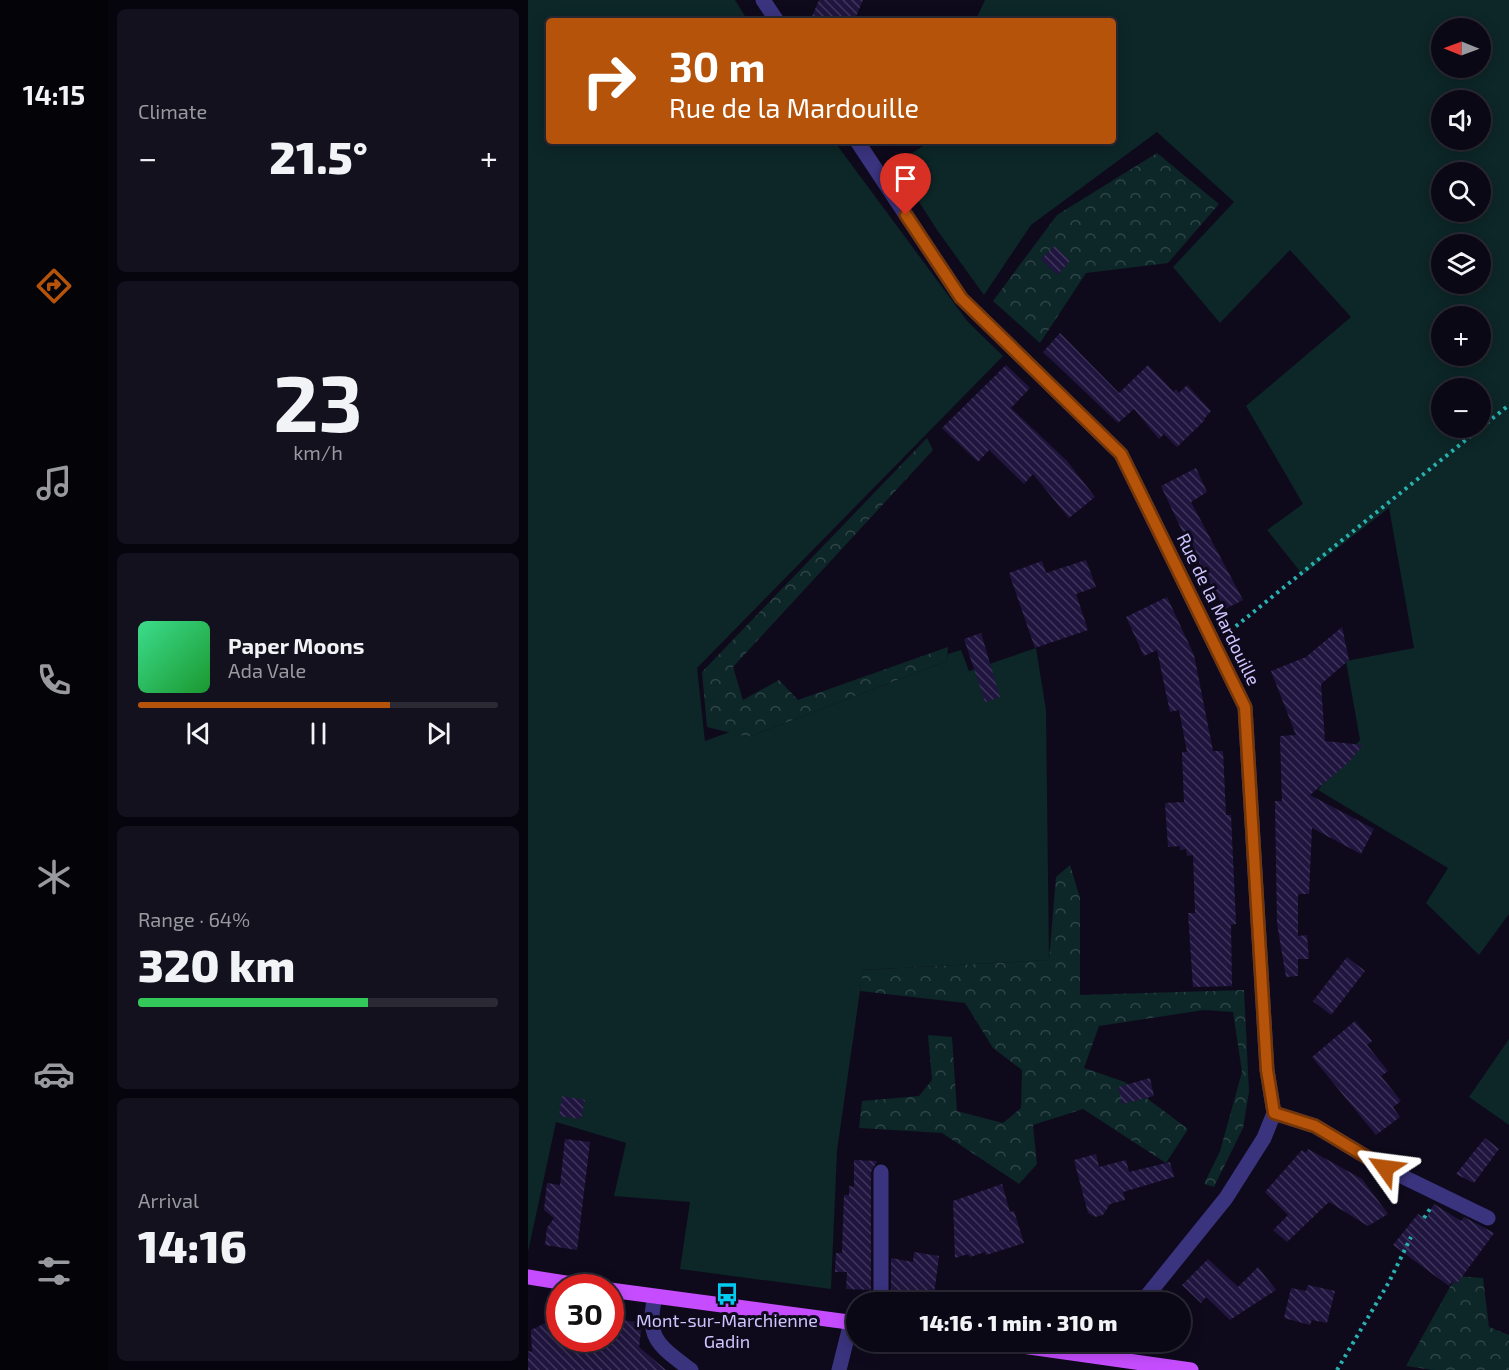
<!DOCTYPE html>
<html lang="en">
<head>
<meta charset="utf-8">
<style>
  :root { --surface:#0a0815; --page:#13111e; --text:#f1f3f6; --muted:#999aa0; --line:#2a2934; --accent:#b45309 }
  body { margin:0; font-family:"Exo 2",sans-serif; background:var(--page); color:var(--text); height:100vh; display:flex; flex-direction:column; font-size:22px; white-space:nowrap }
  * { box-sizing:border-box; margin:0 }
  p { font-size:20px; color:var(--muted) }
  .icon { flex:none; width:33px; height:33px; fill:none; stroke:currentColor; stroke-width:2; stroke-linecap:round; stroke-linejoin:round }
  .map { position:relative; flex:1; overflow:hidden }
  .panel { display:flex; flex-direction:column; gap:9px; padding:9px; background:#06040c; width:420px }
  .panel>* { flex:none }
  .guide { position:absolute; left:18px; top:18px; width:570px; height:126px; border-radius:6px; box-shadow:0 3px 15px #0003,0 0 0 2px var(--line); background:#b45309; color:#fff; overflow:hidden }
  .needle { width:39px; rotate:271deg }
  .fabs { position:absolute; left:903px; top:18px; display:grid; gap:12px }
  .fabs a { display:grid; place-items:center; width:60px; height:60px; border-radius:50%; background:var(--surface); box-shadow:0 3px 15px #0003,0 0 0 2px var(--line); font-size:30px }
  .speed { position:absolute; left:18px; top:1274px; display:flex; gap:12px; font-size:30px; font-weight:700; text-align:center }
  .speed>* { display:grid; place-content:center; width:78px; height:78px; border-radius:50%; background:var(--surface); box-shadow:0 3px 15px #0003,0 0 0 2px var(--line); line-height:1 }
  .speed .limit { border:9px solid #d22; background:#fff; color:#111 }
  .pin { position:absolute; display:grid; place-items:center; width:51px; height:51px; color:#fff; margin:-62px -26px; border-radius:50% 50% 50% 0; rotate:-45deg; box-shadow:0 0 6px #0007 }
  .pin .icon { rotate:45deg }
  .me { position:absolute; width:66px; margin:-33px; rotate:301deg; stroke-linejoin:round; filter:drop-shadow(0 0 4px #0008) }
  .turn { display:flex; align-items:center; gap:21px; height:126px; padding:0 24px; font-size:27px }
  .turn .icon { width:78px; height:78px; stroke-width:2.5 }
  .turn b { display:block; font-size:42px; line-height:51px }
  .big { font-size:45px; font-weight:800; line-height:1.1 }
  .panel .card { flex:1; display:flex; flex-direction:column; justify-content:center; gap:9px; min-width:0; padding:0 21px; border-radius:9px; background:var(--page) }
  .panel .dial { align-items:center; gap:0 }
  .dial b { font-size:78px; line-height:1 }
  .song { display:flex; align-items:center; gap:18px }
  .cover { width:72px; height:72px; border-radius:9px; background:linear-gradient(135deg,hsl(150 70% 55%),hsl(130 70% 35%)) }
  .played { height:6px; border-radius:3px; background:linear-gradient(90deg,var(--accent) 70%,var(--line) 70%) }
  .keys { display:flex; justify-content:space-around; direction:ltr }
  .heat { display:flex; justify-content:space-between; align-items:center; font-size:33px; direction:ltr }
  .charge { height:9px; border-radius:4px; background:linear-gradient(90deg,#34c759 64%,var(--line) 0) }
  .trip { position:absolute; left:318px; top:1292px; width:345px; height:60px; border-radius:30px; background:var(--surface); box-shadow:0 3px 15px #0003,0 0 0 2px var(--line); font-weight:800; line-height:60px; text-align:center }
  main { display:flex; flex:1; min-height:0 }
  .dock { display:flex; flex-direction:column; width:108px; justify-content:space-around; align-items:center; background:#040308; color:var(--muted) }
  .dock .icon { width:42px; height:42px }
  .dock .selected { color:var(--accent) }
  .dock b { font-size:27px; color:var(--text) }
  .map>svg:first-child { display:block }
  .green { fill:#0d2627; fill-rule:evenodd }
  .forest { fill:url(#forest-crowns) }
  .building { fill:url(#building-back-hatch) }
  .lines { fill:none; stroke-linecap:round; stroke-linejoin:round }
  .path { stroke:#27b2b1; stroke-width:4; stroke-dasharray:3 4.5; stroke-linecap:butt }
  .street { stroke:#3a337e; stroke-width:15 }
  .primary { stroke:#c64dff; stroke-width:15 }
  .route-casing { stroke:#753606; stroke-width:15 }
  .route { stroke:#b45309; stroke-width:10 }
  .labels { text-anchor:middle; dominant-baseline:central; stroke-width:6; stroke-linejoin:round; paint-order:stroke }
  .street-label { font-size:18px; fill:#cfc6ff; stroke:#0e0a1c }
  .poi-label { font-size:18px; fill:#cfc6ff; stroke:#0e0a1c }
</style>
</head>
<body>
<main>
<nav class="dock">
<b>14:15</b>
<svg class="icon selected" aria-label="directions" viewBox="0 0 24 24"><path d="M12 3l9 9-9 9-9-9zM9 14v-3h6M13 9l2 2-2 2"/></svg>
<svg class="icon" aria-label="music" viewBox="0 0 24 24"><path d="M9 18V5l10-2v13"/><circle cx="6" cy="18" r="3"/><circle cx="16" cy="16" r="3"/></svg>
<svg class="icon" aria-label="phone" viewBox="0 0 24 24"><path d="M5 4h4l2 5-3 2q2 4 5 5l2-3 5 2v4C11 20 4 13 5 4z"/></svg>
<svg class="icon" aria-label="climate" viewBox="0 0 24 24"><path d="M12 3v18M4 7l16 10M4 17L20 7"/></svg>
<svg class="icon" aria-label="car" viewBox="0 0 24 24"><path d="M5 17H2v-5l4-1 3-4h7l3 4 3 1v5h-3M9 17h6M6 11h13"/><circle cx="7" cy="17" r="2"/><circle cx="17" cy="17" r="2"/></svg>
<svg class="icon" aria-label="filters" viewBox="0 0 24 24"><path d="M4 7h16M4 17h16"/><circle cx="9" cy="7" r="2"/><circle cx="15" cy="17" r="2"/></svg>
</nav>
<section class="panel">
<div class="card"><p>Climate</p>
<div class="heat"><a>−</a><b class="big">21.5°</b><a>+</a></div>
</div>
<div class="card dial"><b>23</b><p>km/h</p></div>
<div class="card">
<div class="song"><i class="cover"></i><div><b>Paper Moons</b><p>Ada Vale</p></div></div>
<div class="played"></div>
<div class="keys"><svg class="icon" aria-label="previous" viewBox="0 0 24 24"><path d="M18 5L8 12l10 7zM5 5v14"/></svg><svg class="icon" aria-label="pause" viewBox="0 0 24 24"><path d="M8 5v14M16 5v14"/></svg><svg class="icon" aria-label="next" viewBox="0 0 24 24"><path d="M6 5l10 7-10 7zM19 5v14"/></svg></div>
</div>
<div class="card"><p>Range · 64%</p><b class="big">320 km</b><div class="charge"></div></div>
<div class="card"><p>Arrival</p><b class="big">14:16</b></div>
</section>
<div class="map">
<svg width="981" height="1370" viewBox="0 0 981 1370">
  <defs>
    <pattern id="forest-crowns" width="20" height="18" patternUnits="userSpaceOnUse" patternTransform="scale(1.5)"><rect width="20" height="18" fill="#0d2627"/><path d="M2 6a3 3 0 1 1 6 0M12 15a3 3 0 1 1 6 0" fill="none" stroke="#2f4447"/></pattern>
    <pattern id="building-back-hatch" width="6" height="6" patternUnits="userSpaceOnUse" patternTransform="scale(1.5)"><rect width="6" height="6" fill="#20153e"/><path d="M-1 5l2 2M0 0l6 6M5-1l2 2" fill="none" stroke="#3f365b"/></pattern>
  </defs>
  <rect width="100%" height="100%" fill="#0e0a1c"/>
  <path class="green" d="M0 0H207L220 21H21V141H306L440 322 475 356 169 668 177 741 202 732 220 737 419 661 420 654 433 650 441 671 508 648 518 710 521 960 335 970 309 1151 303 1289 152 1269 162 1202 86 1196 98 1143 28 1122 0 1252Z
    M457 0H981V914L951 955 898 903 920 868 790 790 832 740 818 661 886 648 861 508 775 575 739 530 775 504 718 406 823 317 762 250 692 323 645 267 706 202 629 132 503 225 456 295 409 230 367 164 403 141H585V21H447ZM914 28H952V68H914ZM914 100H952V140H914ZM914 172H952V212H914ZM914 244H952V284H914ZM914 316H952V356H914ZM914 388H952V428H914Z
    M981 1039V1125L941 1097Z"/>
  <path class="forest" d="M629 153 691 204 640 263 558 273 512 343 465 301 529 215Z
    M399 438 405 450 205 667 215 700 251 680 270 700 420 647 419 661 220 737 179 727 174 672Z
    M542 865 552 898V995L716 990 721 1092 715 1128 686 1187 676 1184 692 1151 714 1072 705 1012 676 1010 571 1026 556 1068 597 1082 660 1129 638 1163 555 1109 505 1125 509 1164 491 1184 414 1133 331 1128 334 1101 391 1096 404 1080 400 1035 424 1037 429 1111 475 1123 493 1108 494 1070 465 1048 437 1003 332 991 335 970 521 960 528 877Z
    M928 1276 955 1278 961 1327 981 1335V1370H905L878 1366Z"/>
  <path class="building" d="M291 0H335L326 21H282Z
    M527 246 542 261 529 275 513 259Z
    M532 333 591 393 620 365 646 392 648 389 651 393 659 385 683 411 676 419 677 420 649 447 636 434 631 439 606 409 590 423 515 352Z
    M478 365 502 388 483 408 539 461 567 497 541 518 505 474 496 484 461 450 450 462 414 428Z
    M668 468 679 492 663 502 715 600 697 609 657 537 633 486Z
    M558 560 568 587 548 594 560 630 507 648 481 573 514 561 518 573Z
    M639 597 666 655 685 751H695L698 815H703L708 924 703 925 704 986 665 987 660 913H667L665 855 659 856 658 849 652 850V846L640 847 637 803 656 802 654 752H659L651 710 642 712 629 650 616 656 598 617Z
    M814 627 821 660 793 684 797 741 835 745 821 762 782 795 846 829 833 854 784 828 781 894H770V936L779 935 781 959H770V976L758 977 749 923 747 801H754L752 736 768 735 743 671 778 657Z
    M453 633 472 697 457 702 436 639Z
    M819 957 837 971 803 1015 785 1001Z
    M827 1021 844 1041 839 1045 860 1071 853 1076 873 1101 865 1107 872 1117 848 1135 784 1057Z
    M622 1078 626 1096 594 1104 590 1087Z
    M34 1096 57 1100 53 1119 31 1116Z
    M957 1138 971 1149 946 1183 928 1174Z
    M37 1139 62 1142 49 1250 17 1245 19 1228 26 1218 16 1210 19 1183 32 1185Z
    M780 1149 834 1179 860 1214 840 1226 801 1202 759 1242 745 1230 760 1215 737 1192 774 1150 778 1153Z
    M568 1154 571 1167 598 1160 601 1172 642 1162 646 1177 595 1192 597 1200 582 1204 575 1215 567 1217 560 1213 546 1160Z
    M326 1160 349 1161 343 1172V1290L318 1289 319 1272H307L308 1253H314L316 1195H321V1186L326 1187Z
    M474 1184 482 1212 486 1211 496 1243 458 1255 457 1252 442 1257 440 1254 427 1258 425 1201Z
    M906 1204 933 1221 936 1217 966 1233 928 1285 924 1281 921 1286 865 1245 890 1214 898 1219Z
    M386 1252 411 1256 405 1302 370 1298 371 1291H363V1258L385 1262Z
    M680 1259 710 1287 730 1267 748 1290 702 1320 678 1297 673 1303 654 1285Z
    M780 1285 807 1291 799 1323 784 1320 782 1325 756 1318 763 1288 778 1291Z
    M32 1316V1338H82V1318L114 1323 111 1347 138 1370H0V1351L4 1352 3 1330Z"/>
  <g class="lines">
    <path class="path" d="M702 631 981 405
      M896 1218 902 1209
      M809 1370 861 1282 883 1237"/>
    <path class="street" d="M235 0 249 21
      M329 141 433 298 593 454 717 707 739 1070 746 1113 736 1138 698 1198 614 1302
      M746 1113 787 1126 857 1168 960 1218
      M353 1172V1302
      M127 1297C117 1338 131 1346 163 1370
      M568 1356 581 1341
      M311 1370 323 1322"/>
    <path class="primary" d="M0 1277 63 1287
      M82 1290 328 1323
      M459 1341 663 1370"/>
  </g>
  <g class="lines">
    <g class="route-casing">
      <path id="route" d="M378 215 433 298 593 454 717 707 739 1070 746 1113 787 1126 857 1168"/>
    </g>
    <use href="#route" class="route"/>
  </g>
  <defs>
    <g id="bus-bare" transform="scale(1.8)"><path d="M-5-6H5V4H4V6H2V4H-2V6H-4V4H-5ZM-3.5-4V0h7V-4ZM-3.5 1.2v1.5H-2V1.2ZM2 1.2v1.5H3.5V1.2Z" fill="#00ccf1" stroke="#0e0a1c" stroke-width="2.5" paint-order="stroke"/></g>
  </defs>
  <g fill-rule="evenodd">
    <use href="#bus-bare" x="199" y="1294"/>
  </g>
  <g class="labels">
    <g class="street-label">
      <text transform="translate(691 609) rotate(64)">Rue de la Mardouille</text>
    </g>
    <g class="poi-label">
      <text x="199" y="1320">Mont-sur-Marchienne<tspan x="199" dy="21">Gadin</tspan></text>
    </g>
  </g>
</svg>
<div class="fabs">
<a><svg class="needle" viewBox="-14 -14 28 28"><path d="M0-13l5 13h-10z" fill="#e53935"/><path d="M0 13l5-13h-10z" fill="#999aa0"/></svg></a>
<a><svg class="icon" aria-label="sound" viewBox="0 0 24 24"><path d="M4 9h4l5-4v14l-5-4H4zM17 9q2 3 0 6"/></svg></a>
<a><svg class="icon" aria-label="search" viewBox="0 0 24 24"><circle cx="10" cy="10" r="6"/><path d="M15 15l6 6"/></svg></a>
<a><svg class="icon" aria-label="layers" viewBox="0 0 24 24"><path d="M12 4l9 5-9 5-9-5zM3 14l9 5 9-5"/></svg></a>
<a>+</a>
<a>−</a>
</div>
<div class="speed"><div class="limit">30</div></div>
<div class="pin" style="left:378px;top:215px;background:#d93025"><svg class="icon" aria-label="arrive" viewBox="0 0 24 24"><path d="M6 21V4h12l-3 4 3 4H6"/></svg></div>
<svg class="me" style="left:857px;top:1168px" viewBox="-20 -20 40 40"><path d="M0-17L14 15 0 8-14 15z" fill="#b45309" stroke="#fff" stroke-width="4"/></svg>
<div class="trip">14:16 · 1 min · 310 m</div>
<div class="guide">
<div class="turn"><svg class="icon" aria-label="right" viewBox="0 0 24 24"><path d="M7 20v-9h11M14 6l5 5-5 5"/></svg><div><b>30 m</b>Rue de la Mardouille</div></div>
</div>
</div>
</main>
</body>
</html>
